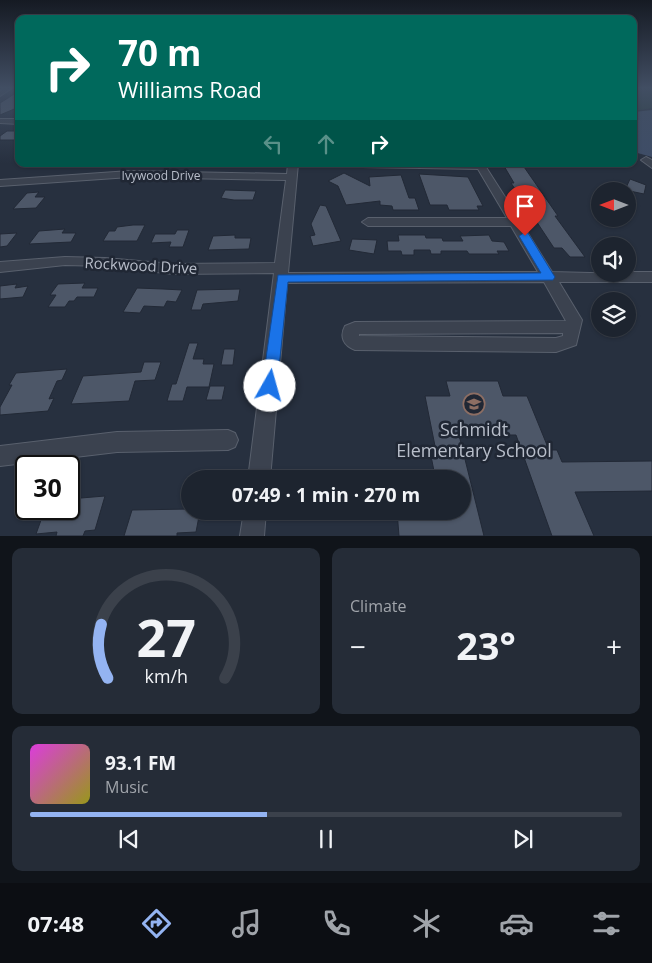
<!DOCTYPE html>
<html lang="en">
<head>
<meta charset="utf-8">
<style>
  :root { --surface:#1d242f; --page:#252c37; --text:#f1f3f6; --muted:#a0a4aa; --line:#3b414b; --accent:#94b4f2 }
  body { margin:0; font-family:"Open Sans",sans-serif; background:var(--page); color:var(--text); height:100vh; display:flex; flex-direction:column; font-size:19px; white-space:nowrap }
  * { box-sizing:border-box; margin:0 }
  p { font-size:16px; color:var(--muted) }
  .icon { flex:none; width:28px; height:28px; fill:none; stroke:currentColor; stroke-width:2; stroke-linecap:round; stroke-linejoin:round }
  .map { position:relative; height:536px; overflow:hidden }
  .panel { display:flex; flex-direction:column; gap:12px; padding:12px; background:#10141a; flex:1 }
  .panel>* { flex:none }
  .banner { position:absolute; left:15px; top:15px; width:622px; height:152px; border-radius:10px; box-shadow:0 1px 4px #0004,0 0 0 1px var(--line); background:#00695c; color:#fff; overflow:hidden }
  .needle { width:32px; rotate:270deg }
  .buttons { position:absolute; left:591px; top:182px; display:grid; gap:10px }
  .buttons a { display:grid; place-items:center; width:45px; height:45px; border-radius:50%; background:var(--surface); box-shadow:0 1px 4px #0004,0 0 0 1px var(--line); font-size:25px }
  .speed { position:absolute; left:15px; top:455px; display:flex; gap:10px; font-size:25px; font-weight:700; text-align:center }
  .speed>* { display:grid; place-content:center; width:65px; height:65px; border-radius:50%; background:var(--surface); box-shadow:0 1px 4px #0004,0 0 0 1px var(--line); line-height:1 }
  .speed .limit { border:2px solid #111; border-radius:8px; background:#fff; color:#111 }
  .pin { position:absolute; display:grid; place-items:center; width:42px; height:42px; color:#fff; margin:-51px -21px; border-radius:50% 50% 50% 0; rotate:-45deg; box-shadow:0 0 5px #0007 }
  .pin .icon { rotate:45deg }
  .me { position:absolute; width:55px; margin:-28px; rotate:7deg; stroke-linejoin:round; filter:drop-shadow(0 0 4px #0008) }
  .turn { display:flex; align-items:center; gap:18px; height:105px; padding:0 20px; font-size:22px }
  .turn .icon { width:65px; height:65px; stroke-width:2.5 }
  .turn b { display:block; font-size:35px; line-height:42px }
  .lanes { display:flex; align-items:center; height:48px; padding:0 20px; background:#0003; justify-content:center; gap:25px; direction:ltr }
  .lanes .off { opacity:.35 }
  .big { font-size:38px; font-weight:700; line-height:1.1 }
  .panel .widget { flex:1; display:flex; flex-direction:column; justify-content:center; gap:8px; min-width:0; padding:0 18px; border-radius:10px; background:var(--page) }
  .panel .dial { align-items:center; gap:0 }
  .dial svg { height:130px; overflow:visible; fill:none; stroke:var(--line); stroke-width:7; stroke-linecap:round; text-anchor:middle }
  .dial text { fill:var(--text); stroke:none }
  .song { display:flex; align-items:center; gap:15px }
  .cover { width:60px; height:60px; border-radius:8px; background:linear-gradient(135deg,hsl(300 70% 55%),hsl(60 70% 35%)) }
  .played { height:5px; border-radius:2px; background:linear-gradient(90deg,var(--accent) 40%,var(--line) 40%) }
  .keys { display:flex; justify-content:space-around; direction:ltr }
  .heat { display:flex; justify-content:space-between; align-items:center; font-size:28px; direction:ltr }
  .panel .tiles { flex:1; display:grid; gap:12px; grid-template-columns:1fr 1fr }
  .widget:last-child { grid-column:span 2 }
  .trip { position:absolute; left:181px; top:470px; width:290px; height:50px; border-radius:25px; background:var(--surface); box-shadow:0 1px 4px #0004,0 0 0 1px var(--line); font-weight:700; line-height:50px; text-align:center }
  .tab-bar { display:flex; height:80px; justify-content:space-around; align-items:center; background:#0c0e13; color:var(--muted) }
  .tab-bar .icon { width:35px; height:35px }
  .tab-bar .on { color:var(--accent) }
  .tab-bar b { font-size:22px; color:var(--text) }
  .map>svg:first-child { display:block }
  .green { fill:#2a3e41 }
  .water { fill:#3e4d67 }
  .building { fill:#4d5768; stroke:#222936 }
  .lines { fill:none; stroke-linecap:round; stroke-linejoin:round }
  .minor-casing { stroke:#59606d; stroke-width:2 }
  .minor { fill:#3b424f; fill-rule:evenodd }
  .route { fill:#1a73e8; stroke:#114b97 }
  .labels { text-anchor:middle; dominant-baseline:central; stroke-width:5; stroke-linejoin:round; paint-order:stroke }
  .far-street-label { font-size:12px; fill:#b8beca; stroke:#202734 }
  .street-label { font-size:15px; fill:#b8beca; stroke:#202734 }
  .near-poi-label { font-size:18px; fill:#b8beca; stroke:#202734 }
</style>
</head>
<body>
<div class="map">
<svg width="652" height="536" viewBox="0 0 652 536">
  <rect width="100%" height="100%" fill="#27303f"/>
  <path class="green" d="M634 88H652V108L634 111Z"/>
  <path class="water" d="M652 110V157L634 152V112Z"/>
  <path class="building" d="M19 91V107L0 115V103Z
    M7 131H19V140H0V136Z
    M506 164H522L558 216H555L585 257H570L562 248H554L511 183H514L504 166H508Z
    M344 173 370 186 369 177 401 175 409 198H415L419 210H393L392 206 380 205V201L346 205 338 186 328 181Z
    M419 174 468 177 483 206H477L479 210H449L447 205H430Z
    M630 179 646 185 644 194 625 190Z
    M225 190 256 191 253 200H234L221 198Z
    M39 192 35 197H45L36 208 13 209 27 193Z
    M320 205 326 206 341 241 313 246 310 236 315 235 311 224Z
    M133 225H145L137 241H103L109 231H115L117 227Z
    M65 229 62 233H76L71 242 29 244 39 231Z
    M177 230H189L183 247H169L171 242 151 243 155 234H175Z
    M17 233 7 246 0 247V234Z
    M235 235V238H251L249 249 208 250 213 236Z
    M398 235H425L426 238H442L443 241H463L460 236 489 235 492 241 504 242 509 251H497L499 254H469L467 251H441V254H431L430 250H414V255H402L401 251H388L387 241H399Z
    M352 239 377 240 374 254 349 250Z
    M85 283 82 288H98L94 297H77L74 301H69L65 307H48L56 295H50L58 284Z
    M17 284 15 288 28 286 23 297 0 299V286Z
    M137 288 163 289 182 290 176 302 167 301 164 307 144 306 140 313 123 312Z
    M240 289 238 301 203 304 201 310H191L197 290Z
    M189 343H198L193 359H204L203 364H214L209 387H187L183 401H167L172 384H176Z
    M224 349H235L233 365H221Z
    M144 362H161L155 380 135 381 129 401 71 404 83 376 141 372Z
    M67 369 62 380 57 381 49 399 54 398 48 411 0 415V407L12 385H9L16 373Z
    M446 381H498L503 396H527L549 450H557L562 462 652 461V491L575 492 594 536H552L516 435H459L484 536H399L397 511H462V479H413V471H434L430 451H436L425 396H450Z
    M210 386H225L222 400H206Z
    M105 496 95 530 85 531 83 536H56L57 532 36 534 45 509H69V499Z
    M190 509V511H200L196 532 177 533V536H124L132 510Z"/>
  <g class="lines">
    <g class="minor-casing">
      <path id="minor" d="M4 88H12L0 96V91Z
        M0 119H19V124L0 123Z
        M646 157 652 160V168L641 160Z
        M288 164H298L288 273 538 272 511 226H368L362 222 368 218H507L478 169 362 167 357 164H484L519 219 523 222 522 224 552 272 628 274V272H652V282H559L582 320 576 345 556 352 355 350C344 346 339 337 345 326L355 322 566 321 544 282 287 283 270 479H248L274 273 173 274 105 266 65 265 0 272V262L65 257 105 258 173 264 275 263 286 180 130 177 0 186V180L130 171 287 174ZM563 333V336L556 338 359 336V334Z
        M228 430 235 433 238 440 235 447 228 450 117 452 0 466V446L117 432Z
        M244 511H266L264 536H240Z"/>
    </g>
    <use href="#minor" class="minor"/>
  </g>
  <linearGradient id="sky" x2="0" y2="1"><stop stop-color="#151a23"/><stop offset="0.54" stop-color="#414e63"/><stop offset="1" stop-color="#414e63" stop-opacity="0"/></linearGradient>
  <rect width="652" height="163" fill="url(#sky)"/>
  <path class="route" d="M525 232 528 233 553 274 555 277 553 280 288 282 277 386 275 391 270 393 264 391 262 386 278 275 541 273 519 236Z"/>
  <defs>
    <g id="school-ring" transform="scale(1.125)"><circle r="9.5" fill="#202734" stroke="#8d6e63" stroke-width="1.5"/><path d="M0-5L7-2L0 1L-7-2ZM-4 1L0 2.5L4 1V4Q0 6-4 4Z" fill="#8d6e63"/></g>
  </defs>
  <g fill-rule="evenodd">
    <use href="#school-ring" x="474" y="404"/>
  </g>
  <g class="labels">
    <g class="far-street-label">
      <text x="161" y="175">Ivywood Drive</text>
    </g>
    <g class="street-label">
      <text transform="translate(141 265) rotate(3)">Rockwood Drive</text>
    </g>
    <g class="near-poi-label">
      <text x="474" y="429">Schmidt<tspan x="474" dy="21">Elementary School</tspan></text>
    </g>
  </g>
</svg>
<div class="buttons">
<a><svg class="needle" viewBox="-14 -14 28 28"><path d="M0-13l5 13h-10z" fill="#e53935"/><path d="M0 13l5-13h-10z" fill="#a0a4aa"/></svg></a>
<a><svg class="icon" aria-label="sound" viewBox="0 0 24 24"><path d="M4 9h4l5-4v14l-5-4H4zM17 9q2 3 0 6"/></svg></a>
<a><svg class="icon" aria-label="layers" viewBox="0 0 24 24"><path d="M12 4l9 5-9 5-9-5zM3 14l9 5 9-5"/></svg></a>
</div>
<div class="speed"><div class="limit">30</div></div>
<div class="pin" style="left:525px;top:236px;background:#d93025"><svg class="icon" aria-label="arrive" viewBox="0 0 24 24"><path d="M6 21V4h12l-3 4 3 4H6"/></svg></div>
<svg class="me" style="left:270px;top:386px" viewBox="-20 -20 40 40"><circle r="19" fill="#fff"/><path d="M0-13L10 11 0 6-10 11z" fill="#1a73e8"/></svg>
<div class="trip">07:49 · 1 min · 270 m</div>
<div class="banner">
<div class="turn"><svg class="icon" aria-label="right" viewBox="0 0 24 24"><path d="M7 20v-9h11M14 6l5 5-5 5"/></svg><div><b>70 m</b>Williams Road</div></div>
<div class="lanes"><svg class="icon off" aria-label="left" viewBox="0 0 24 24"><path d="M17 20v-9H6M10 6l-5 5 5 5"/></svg><svg class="icon off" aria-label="ahead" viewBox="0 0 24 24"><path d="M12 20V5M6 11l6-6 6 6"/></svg><svg class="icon" aria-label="right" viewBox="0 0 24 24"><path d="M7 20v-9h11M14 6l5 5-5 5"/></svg></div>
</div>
</div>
<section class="panel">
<div class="tiles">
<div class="widget dial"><svg viewBox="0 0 100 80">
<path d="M14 69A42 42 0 1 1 86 69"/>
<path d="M14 69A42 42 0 0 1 10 36" stroke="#94b4f2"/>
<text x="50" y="56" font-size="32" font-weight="700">27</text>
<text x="50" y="72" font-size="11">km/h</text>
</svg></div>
<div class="widget"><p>Climate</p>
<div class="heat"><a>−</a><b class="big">23°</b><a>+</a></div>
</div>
<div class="widget">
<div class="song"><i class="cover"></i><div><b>93.1 FM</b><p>Music</p></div></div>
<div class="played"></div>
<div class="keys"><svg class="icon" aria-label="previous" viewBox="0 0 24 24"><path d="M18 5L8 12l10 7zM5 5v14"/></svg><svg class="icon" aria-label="pause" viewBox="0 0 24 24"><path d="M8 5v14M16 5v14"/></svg><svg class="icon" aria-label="next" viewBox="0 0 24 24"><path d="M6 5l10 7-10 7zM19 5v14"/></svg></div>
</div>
</div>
</section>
<nav class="tab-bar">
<b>07:48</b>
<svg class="icon on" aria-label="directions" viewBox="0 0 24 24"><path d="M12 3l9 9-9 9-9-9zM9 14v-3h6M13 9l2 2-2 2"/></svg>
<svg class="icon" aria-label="music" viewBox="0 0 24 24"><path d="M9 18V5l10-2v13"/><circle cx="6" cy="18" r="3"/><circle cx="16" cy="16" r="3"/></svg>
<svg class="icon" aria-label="phone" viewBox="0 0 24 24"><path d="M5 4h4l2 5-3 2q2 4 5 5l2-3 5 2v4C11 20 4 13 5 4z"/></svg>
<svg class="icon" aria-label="climate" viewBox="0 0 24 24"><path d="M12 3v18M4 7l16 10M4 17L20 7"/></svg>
<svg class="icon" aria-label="car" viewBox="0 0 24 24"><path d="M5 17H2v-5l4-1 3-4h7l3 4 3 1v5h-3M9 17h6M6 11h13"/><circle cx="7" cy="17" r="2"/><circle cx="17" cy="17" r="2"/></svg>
<svg class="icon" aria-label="filters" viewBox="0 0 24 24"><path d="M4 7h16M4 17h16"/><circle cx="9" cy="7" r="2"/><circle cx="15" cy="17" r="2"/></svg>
</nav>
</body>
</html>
